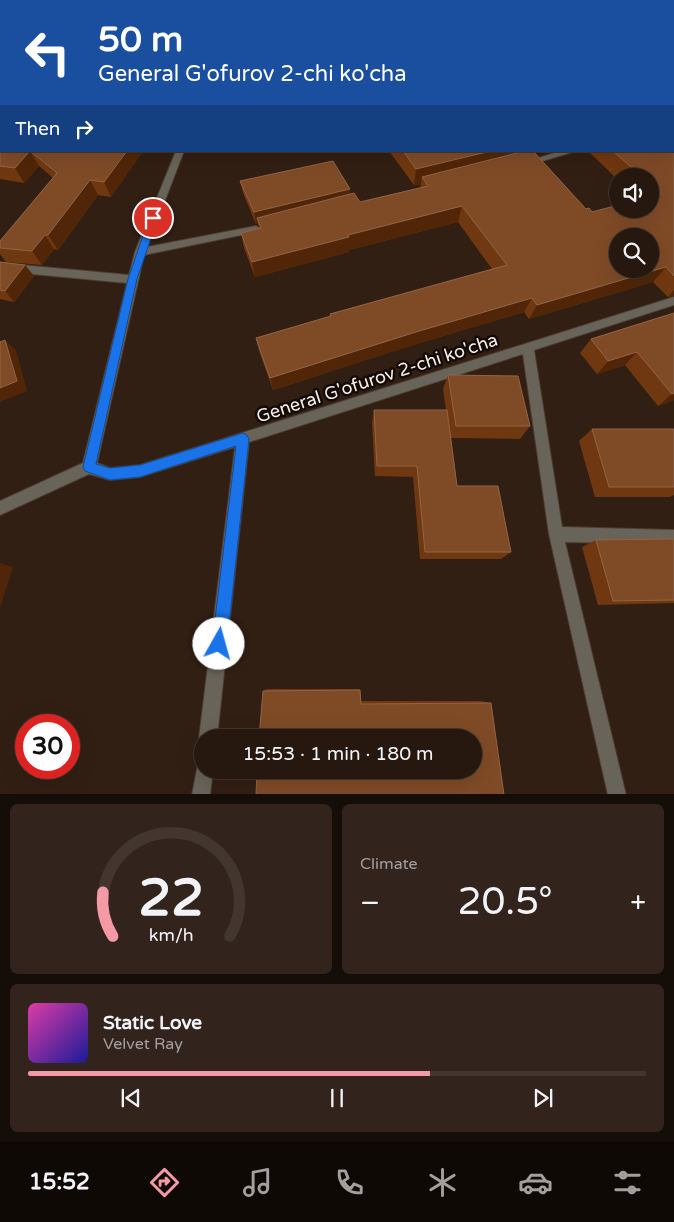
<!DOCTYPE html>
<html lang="en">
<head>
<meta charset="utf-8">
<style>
  :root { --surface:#26170f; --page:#32241d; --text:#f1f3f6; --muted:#a49f9e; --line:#42362f; --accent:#f49aa6 }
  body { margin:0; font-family:"Varela Round",sans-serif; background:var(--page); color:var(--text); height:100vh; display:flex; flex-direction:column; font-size:19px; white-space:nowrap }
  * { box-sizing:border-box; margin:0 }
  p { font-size:16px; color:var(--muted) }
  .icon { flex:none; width:28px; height:28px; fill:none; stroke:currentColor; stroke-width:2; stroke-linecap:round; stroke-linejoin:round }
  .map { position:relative; height:794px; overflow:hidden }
  .sheet { display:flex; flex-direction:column; gap:10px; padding:10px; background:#150d08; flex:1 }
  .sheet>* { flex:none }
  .top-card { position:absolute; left:0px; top:0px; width:675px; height:152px; box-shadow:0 5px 20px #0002,0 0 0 1px var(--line); background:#1a4fa0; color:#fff; overflow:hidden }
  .fabs { position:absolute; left:609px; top:168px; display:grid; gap:10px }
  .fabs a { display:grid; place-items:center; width:50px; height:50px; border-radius:50%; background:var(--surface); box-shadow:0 5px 20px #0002,0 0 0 1px var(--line); font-size:25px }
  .speed { position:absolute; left:15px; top:714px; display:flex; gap:10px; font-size:25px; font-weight:700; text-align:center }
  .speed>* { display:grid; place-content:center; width:65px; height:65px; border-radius:50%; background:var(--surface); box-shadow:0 5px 20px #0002,0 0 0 1px var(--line); line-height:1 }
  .speed .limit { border:8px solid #d22; background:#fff; color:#111 }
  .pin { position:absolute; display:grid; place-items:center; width:42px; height:42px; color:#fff; margin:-21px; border:2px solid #fff; border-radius:50%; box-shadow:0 1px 5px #0007 }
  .me { position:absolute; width:55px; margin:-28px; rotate:7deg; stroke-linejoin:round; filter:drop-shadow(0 0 4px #0008) }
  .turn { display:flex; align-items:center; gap:18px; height:105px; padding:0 15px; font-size:22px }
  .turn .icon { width:65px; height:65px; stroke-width:2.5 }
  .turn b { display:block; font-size:35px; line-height:42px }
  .then { display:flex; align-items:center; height:48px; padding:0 15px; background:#0003; gap:10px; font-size:19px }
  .big { font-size:38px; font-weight:600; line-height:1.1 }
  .sheet .tile { flex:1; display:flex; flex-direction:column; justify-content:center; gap:8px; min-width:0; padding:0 18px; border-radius:8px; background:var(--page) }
  .sheet .dial { align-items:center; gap:0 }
  .dial svg { height:130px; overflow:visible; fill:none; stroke:var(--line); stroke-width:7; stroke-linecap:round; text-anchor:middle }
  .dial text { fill:var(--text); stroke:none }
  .song { display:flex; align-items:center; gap:15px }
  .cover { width:60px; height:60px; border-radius:8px; background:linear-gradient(135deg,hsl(320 70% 55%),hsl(240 70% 35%)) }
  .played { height:5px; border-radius:2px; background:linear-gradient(90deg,var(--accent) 65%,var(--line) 65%) }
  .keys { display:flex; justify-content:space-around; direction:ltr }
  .heat { display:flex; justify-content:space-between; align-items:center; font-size:28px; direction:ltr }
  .sheet .tiles { flex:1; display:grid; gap:10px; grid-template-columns:1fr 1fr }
  .tile:last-child { grid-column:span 2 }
  .trip { position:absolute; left:194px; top:729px; width:288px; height:50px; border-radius:25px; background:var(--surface); box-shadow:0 5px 20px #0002,0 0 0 1px var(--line); font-weight:600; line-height:50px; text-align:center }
  .tab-bar { display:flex; height:80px; justify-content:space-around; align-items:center; background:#0f0906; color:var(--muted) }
  .tab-bar .icon { width:35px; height:35px }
  .tab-bar .on { color:var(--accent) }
  .tab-bar b { font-size:22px; color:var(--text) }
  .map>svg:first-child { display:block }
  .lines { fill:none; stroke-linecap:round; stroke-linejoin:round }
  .stream { fill:#081519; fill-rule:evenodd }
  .minor-casing { stroke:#4e3c31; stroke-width:2 }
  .minor { fill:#69645a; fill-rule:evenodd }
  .wall { fill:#703810 }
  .shaded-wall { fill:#512608 }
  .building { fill:#7f4b27; stroke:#926445; fill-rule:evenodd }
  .route { fill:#1a73e8; stroke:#114b97 }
  .labels { text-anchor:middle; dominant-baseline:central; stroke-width:5; stroke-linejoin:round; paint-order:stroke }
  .street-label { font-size:18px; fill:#faede5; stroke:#130b07 }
</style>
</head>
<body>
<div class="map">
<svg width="674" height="795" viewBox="0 0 674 795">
  <rect width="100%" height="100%" fill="#321f14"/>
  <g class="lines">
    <path class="stream" d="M0 84H1V86H0Z"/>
    <g class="minor-casing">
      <path id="minor" d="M292 0H298V1H292Z
        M533 0H539V1H533Z
        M176 151H184L147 247 256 226 261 229 256 232 144 255 97 463 110 468 140 465 674 297V305L534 350 562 527 674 530V544L565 542 626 795H608L549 534 523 354 249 442 217 738H202V745L199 738 235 447 140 477 110 480 89 474 0 515V501L83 463 127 283 0 271V263L129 275 135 252Z
        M561 151H576L526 166 522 163Z
        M202 761V770H213L210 795H192L198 764Z"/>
    </g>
    <use href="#minor" class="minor"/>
  </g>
  <path class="wall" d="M310 0H428V1H310Z
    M674 107V296L668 297 653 282 529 319 524 312 413 345 273 390 259 351 256 338 330 317V314L492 269 458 222 349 250V252L255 277 244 248 241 233 259 228 258 224H256L243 193 240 181 349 195 360 202 420 188 421 184 414 185 389 151H540L534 152 586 209 592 212 650 209V176H618V180L588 151H674Z
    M0 111 1 151H143L111 197 98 195 58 250 54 249 42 265 6 262 0 254V241L53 178 39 166 24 183 0 179Z
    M0 262 25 265 34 276 14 302 0 299Z
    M674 313V400L658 406 625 365 597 374 580 353 591 339Z
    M448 375 530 426 520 439 451 438 457 486 511 552 501 559H420L413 477 375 476 372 423 374 410H446L443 389Z
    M592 429H674V495L670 497H595L579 441Z
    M674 539V603L598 605 582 547 596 540Z
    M267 689H359L360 690 361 701H481L491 703 504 795 263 691Z"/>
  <path class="shaded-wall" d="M39 0H57L55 1H37Z
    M252 0H261L260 1H251Z
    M1 35V51L0 52V36Z
    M30 151 39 166 24 183 15 168Z
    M127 151H143L111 197 104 182Z
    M491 151H540L422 177 421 184 414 185 416 169Z
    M90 180 98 195 58 250 48 235Z
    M350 189 349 201 257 218 258 224H256L254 212Z
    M462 206 458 222 349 250V252L255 277 252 262 348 235Z
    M45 235 54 249 42 265 32 251Z
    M25 265 34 276 14 302 5 291Z
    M666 267 653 282 529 319 537 305Z
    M674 290V296L668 297Z
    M532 298 524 312 413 345 273 390 270 378 416 332Z
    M5 340 16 350 27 391 0 402V388Z
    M637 352 625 365 597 374 608 361Z
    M674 393V400L658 406 672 394Z
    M0 563 13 567 0 608Z"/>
  <path class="building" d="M0 0H39L37 1H1V35L0 36Z
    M119 0H252L251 1H117Z
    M310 0H365L364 1H310Z
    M498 0H533V1H498Z
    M674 107V276L666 267 537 305 532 298 416 332 270 378 256 338 331 316 330 314 507 265 462 206 348 235 349 237 252 262 241 233 261 228 257 218 354 193 360 202 428 186 422 177 525 151H533L586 209 589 208 592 212 618 205V209H650V196L660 194 650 185V176H641L613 151H674ZM618 236H650V269H618Z
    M1 109V151H30L15 168 0 166V111Z
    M30 151H127L104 182 90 180 48 235H45L32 251 0 248V241L57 173Z
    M403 151H491L416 169Z
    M333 161 350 189 254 212 240 181Z
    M0 262 25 265 5 291 0 290Z
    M674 313V393L672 394 637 352 608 361 591 339Z
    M5 340 17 381 0 388V342Z
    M448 375 518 376 530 426H456Z
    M374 410H447L457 486H498L511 552H425L417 466H377Z
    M592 429H674V487H609Z
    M674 539V600L613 601 596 540Z
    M360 690 361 704 491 703 504 795H256L257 770H472V738H259L263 691Z"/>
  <path class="route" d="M153 215 158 218 137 279 96 464 110 468 140 465 243 433 247 435 249 439 227 644 224 649 219 652 214 649 212 644 236 446 140 477 110 480 85 471 83 467 128 279 149 218Z"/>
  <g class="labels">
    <g class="street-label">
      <text transform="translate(377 378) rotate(-18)">General G'ofurov 2-chi ko'cha</text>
    </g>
  </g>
</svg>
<div class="fabs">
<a><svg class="icon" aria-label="sound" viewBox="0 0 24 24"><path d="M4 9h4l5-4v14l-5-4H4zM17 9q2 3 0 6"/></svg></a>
<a><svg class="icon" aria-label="search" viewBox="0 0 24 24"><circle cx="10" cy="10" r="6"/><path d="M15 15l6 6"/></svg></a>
</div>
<div class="speed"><div class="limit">30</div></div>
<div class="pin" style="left:153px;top:218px;background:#d93025"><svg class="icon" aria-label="arrive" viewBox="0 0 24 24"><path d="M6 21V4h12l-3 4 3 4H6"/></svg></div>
<svg class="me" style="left:219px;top:644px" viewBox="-20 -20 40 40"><circle r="19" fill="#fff"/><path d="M0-13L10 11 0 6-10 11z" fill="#1a73e8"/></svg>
<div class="trip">15:53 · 1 min · 180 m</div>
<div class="top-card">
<div class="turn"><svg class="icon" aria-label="left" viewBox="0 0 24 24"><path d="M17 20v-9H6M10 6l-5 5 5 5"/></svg><div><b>50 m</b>General G'ofurov 2-chi ko'cha</div></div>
<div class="then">Then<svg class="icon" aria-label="right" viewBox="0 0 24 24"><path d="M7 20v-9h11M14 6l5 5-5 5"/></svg></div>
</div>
</div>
<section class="sheet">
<div class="tiles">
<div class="tile dial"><svg viewBox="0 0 100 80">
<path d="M14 69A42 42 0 1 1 86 69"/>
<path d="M14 69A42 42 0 0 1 8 42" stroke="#f49aa6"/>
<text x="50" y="56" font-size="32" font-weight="700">22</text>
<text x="50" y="72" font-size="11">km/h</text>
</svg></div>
<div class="tile"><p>Climate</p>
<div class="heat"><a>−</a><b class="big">20.5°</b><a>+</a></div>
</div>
<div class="tile">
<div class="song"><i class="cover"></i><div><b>Static Love</b><p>Velvet Ray</p></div></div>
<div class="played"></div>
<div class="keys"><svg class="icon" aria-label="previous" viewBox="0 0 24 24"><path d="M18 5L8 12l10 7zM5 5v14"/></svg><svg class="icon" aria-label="pause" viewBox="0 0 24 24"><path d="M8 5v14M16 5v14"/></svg><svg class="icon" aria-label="next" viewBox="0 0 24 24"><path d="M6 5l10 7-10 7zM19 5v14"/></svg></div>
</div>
</div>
</section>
<nav class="tab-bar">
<b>15:52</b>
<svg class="icon on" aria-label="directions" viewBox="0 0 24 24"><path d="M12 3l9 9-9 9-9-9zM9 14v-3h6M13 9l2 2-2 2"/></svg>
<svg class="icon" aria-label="music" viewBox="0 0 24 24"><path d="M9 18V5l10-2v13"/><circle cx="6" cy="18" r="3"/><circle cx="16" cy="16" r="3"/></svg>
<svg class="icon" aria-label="phone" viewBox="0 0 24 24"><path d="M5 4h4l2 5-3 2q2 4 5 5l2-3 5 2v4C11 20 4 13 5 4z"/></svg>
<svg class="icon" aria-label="climate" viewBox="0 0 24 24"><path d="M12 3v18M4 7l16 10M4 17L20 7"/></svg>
<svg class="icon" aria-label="car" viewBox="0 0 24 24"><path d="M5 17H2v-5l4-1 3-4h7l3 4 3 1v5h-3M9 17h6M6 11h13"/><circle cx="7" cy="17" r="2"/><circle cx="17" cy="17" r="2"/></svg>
<svg class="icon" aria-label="filters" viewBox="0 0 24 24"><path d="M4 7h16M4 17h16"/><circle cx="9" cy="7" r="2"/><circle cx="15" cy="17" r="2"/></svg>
</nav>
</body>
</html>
